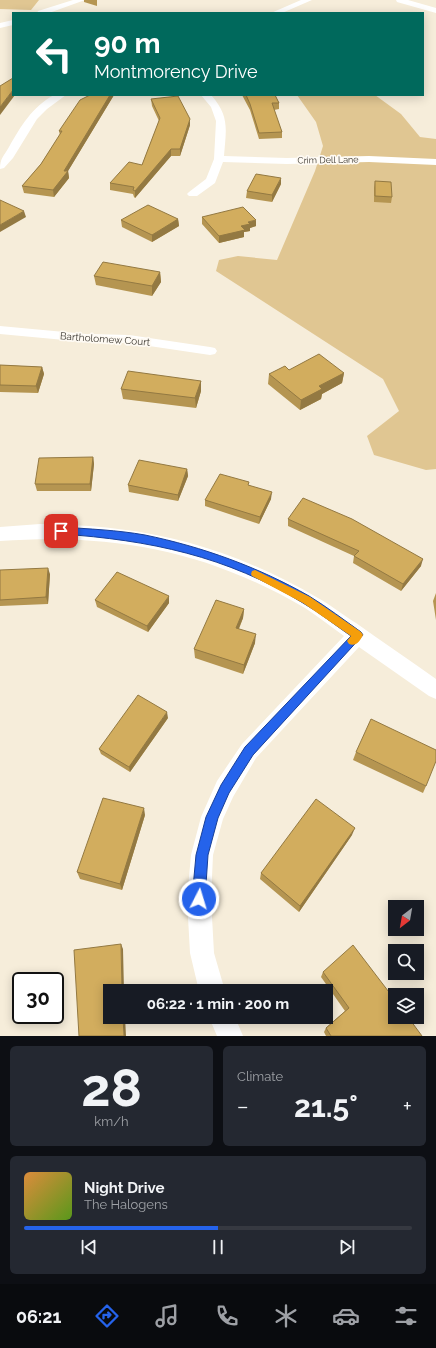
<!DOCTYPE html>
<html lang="en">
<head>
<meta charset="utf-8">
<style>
  :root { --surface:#171b24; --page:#242831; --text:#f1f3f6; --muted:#9ea1a6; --line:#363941; --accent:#2563eb }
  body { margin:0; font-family:Raleway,sans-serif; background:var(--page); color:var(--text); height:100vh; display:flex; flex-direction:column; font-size:15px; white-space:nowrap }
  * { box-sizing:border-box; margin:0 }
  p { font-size:13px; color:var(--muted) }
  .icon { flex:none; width:22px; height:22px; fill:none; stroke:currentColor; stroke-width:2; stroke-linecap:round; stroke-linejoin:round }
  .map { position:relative; height:1036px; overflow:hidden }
  .sheet { display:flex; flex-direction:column; gap:10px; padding:10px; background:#0d0f14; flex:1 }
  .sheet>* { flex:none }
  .hud { position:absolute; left:12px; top:12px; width:412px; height:84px; border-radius:0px; box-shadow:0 2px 10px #0003; background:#00695c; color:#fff; overflow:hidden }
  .needle { width:26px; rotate:211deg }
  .buttons { position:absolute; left:388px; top:900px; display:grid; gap:8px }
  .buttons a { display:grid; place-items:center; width:36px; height:36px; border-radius:0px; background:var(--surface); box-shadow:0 2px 10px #0003; font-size:20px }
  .speed { position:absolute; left:12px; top:972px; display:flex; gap:8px; font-size:20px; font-weight:700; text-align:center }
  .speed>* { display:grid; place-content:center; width:52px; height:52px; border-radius:50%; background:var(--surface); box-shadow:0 2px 10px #0003; line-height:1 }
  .speed .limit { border:2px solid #111; border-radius:6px; background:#fff; color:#111 }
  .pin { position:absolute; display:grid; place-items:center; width:34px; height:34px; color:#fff; margin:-17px; border-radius:8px; box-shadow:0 2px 6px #0006 }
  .me { position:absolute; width:44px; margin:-22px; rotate:5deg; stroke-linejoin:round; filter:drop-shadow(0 0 3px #0008) }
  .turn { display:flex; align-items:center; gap:14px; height:84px; padding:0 16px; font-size:18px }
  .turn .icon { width:52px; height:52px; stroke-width:2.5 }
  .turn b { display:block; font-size:28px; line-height:34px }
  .big { font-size:30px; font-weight:700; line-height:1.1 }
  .sheet .tile { flex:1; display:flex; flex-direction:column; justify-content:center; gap:6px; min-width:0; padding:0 14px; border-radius:6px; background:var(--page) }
  .sheet .dial { align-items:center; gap:0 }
  .dial b { font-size:52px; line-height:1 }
  .song { display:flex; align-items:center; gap:12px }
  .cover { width:48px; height:48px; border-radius:6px; background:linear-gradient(135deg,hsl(30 70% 55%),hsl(90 70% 35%)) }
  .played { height:4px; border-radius:2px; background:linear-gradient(90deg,var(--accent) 50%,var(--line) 50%) }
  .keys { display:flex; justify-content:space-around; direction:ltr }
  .heat { display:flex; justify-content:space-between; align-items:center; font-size:22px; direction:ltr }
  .sheet .tiles { flex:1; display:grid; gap:10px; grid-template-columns:1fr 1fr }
  .tile:last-child { grid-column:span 2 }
  .trip { position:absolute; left:103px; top:984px; width:230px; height:40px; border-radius:0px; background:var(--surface); box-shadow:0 2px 10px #0003; font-weight:700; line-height:40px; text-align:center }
  .menu { display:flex; height:64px; justify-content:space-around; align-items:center; background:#090b0e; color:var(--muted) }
  .menu .icon { width:28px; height:28px }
  .menu .on { color:var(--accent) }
  .menu b { font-size:18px; color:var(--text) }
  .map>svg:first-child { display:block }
  .green { fill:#e0c692 }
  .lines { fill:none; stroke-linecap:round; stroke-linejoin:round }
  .minor { fill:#fff; fill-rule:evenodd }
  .wall { fill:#b59551 }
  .shaded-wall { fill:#937942 }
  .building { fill:#d2ad5e; stroke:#937942 }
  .route { fill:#2563eb; stroke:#184099 }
  .slow { fill:#f59e0b }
  .labels { text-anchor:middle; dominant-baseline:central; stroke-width:3.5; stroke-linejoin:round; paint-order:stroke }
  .far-street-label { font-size:9px; fill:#3b3730; stroke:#fefaf3 }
  .street-label { font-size:10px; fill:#3b3730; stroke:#fefaf3 }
</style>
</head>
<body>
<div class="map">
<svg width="436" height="1036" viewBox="0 0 436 1036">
  <rect width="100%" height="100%" fill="#f6edda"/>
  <path class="green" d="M0 0H39L31 10 0 9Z
    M297 95H375L401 114 420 137 436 139V469L426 470 374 455 367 436 399 411 383 379 216 271 219 260 238 256 277 260 315 171 323 146 316 122Z"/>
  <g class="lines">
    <path class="minor" d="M73 0H85L49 13H37L38 11Z
      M301 0H312L282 13H271Z
      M396 0H408L436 8V13L397 2Z
      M13 20V25L0 28V23Z
      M54 95H66L47 109 37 119 13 158 4 168 0 169C0 158 4 156 9 147 21 126 32 107 54 95Z
      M201 95H211C230 116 226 130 224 156L287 158 369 156 436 159V165L369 162 287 164 223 162 215 183 197 196H189L187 194 189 192 206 179 214 159 216 121 211 107Z
      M0 326 86 334 129 335 210 347 215 348 217 351 215 354 210 355 129 343 86 342 0 334Z
      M40 524C66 525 92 525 118 529 189 537 257 562 318 598 331 605 343 615 356 623 382 642 410 660 436 679V699L429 696 359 647 256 758 233 797 223 819 213 855 211 899 214 953 225 991H199L190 953 187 899 191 855 201 817 217 781 242 744 344 636C331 627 319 617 305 608 206 550 113 533 0 541V527Z
      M209 1017H235L243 1036H217Z"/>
  </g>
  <path class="wall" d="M84 0H97V6L84 2Z
    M90 95H114L68 171 69 178 54 197 24 193 22 186 41 164 60 135 59 131Z
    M242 95H275L279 103V109L274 110 282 132V138L259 139 250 110Z
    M151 99 190 125 180 156H171L135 198 134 197 133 194 110 190V183L142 165 159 121 152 106Z
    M375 181 392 197 391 203 374 202V188Z
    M281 184 272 202 246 198 247 191Z
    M202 217 256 226 250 228V231L244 232V237L219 243 202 224Z
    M178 219 179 226 152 242 122 227 121 220Z
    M160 272 161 282 152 296 96 285 94 276Z
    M0 365 42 367 44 374 38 393 0 392Z
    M289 370 344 373 342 383 322 394 321 399 300 410 268 384 269 374Z
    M201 381V391L196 408 123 399 121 389Z
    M93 457 94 464 91 491H37L35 484Z
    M187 469 188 476 178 501 129 492 128 485Z
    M249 485 271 499 259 524 205 506V500Z
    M288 519 421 566 401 591 353 563 354 556 288 526Z
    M0 570 50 574 48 604 0 606Z
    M436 593V620L433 601Z
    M95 600 169 603 148 632 97 607Z
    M244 609 243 618 239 629 255 643 243 674 195 658 194 649Z
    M168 718 130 772 101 754 99 749Z
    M356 752 426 786 423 793 353 760Z
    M145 815 122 890 80 879 77 872Z
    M352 835 299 912 260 879 261 873Z
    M323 972 422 1036H326L324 1032 326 1028 345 1011 321 977Z"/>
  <path class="shaded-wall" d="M13 90V95H15L0 115V107Z
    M110 95H114L68 171 69 178 54 197 53 190 64 171Z
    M190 119V125L180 156V149Z
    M171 149V156L135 198V191Z
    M281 178V184L272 202V195Z
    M24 211 26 217 0 232V225Z
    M178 219 179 226 152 242V235Z
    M256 220V226L250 228V231L244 232V237L219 243V236L241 226 248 222Z
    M160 272 161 282 152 296V286Z
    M42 367 44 374 38 393 36 386Z
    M344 373 342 383 322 394 321 399 300 410 301 400 319 386Z
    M201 381V391L196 408 195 398Z
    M93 457 94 464 91 491 90 484Z
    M187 469 188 476 178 501V495Z
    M272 492 271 499 259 524 260 517Z
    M423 559 421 566 401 591 403 584Z
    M48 568 50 574 48 604 46 597Z
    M169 596V603L148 632 147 626Z
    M244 609 243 618 235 637 236 628Z
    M256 634 255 643 243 674 244 665Z
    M167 712 168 718 130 772 129 767Z
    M144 808 145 815 122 890 120 884Z
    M355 828 352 835 299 912 300 906Z
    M121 944 123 949 124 991H122Z
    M123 1017H125L126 1036H124Z"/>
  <path class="building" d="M13 78V90L0 107V86Z
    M90 95H110L64 171H68L53 190 22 186 41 164 62 131H59L80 100Z
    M246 95H275L279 103H272L282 132 259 133 250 104Z
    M178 96 190 119 180 149H171L135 191 133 190 134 187 110 183 129 162 142 165 160 118 151 99Z
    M256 174 281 178 272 195 247 191Z
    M375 181 391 182 392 197 375 196Z
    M0 200 24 211 0 225Z
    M148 205 178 219 152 235 121 220Z
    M243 207 256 220 248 222 250 224 241 226 245 230 219 236 202 217Z
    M103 262 160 272 152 286 94 276Z
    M319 354 344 373 319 386 322 389 301 400 269 374 285 366 289 370Z
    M0 365 42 367 36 386 0 385Z
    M128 371 201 381 195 398 121 389Z
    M93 457 90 484H35L39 458Z
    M139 460 187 469 178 495 128 485Z
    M220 474 249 482 248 485 272 492 260 517 205 500Z
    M303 498 352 519 423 559 403 584 354 556 359 551 288 519Z
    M48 568 46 597 0 600V570Z
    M117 572 169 596 147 626 95 600Z
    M216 600 244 609 236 628 256 634 244 665 194 649Z
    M138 695 167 712 129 767 99 749Z
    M371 719 436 750V761L426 786 356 752Z
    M103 798 144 808 120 884 77 872Z
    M316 799 355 828 300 906 261 873Z
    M121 944 122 991H110V1017H123L124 1036H79L74 950Z
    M353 945 395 1000V1017H408L422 1036H331L326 1028 349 1008 323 972Z"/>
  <path class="route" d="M61 527C89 529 117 530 145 535 203 547 258 567 309 596 327 607 344 620 361 632L363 635 253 755 229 793 218 818 208 855 205 899 203 903 199 905 194 903 192 899 196 855 206 817 221 785 245 747 351 636C335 625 320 613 303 603 227 556 149 540 61 534L56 531Z"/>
  <path class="slow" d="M255 570 310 597 361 632 363 635C360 641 356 647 349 644L347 641 351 636 303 603 252 576 251 574 252 571Z"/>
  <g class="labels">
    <g class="far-street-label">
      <text transform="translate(328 160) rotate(-1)">Crim Dell Lane</text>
    </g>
    <g class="street-label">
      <text transform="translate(105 339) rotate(4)">Bartholomew Court</text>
    </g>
  </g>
</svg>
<div class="buttons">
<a><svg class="needle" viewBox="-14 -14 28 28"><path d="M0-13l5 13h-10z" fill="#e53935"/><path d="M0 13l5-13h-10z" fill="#9ea1a6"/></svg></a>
<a><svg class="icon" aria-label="search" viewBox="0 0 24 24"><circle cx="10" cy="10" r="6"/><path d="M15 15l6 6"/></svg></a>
<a><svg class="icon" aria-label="layers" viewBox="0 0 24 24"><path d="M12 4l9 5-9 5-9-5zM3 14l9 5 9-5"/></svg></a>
</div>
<div class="speed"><div class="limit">30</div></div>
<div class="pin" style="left:61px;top:531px;background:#d93025"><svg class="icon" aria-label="arrive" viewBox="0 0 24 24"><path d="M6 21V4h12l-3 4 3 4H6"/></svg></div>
<svg class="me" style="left:199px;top:899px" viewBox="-20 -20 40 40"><circle r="17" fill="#2563eb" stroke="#fff" stroke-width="3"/><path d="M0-11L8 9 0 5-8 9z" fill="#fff"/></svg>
<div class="trip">06:22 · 1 min · 200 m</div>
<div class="hud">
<div class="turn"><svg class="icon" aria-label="left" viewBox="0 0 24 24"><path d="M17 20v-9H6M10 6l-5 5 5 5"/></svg><div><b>90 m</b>Montmorency Drive</div></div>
</div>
</div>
<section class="sheet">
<div class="tiles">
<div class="tile dial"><b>28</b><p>km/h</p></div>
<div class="tile"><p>Climate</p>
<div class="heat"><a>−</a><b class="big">21.5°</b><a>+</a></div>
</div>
<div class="tile">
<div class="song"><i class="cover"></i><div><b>Night Drive</b><p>The Halogens</p></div></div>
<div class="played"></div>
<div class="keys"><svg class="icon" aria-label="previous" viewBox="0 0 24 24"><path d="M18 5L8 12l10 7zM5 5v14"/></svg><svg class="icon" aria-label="pause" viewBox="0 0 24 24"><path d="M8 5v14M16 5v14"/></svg><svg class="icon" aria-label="next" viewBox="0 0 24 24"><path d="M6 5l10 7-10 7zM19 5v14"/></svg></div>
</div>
</div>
</section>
<nav class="menu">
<b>06:21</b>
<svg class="icon on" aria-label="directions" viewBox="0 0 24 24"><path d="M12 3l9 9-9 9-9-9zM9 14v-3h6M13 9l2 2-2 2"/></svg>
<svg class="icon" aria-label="music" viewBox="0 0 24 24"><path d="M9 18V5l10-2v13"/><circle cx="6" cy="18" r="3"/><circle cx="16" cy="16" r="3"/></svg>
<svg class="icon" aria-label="phone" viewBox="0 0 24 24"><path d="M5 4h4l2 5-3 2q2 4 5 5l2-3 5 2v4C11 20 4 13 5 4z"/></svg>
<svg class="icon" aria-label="climate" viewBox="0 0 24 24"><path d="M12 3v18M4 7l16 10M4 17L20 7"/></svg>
<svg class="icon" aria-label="car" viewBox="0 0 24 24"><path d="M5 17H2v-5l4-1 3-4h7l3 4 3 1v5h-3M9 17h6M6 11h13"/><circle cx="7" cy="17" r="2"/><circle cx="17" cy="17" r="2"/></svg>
<svg class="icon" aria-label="filters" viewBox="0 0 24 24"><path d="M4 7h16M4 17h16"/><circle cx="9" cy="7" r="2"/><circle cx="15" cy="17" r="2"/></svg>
</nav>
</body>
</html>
